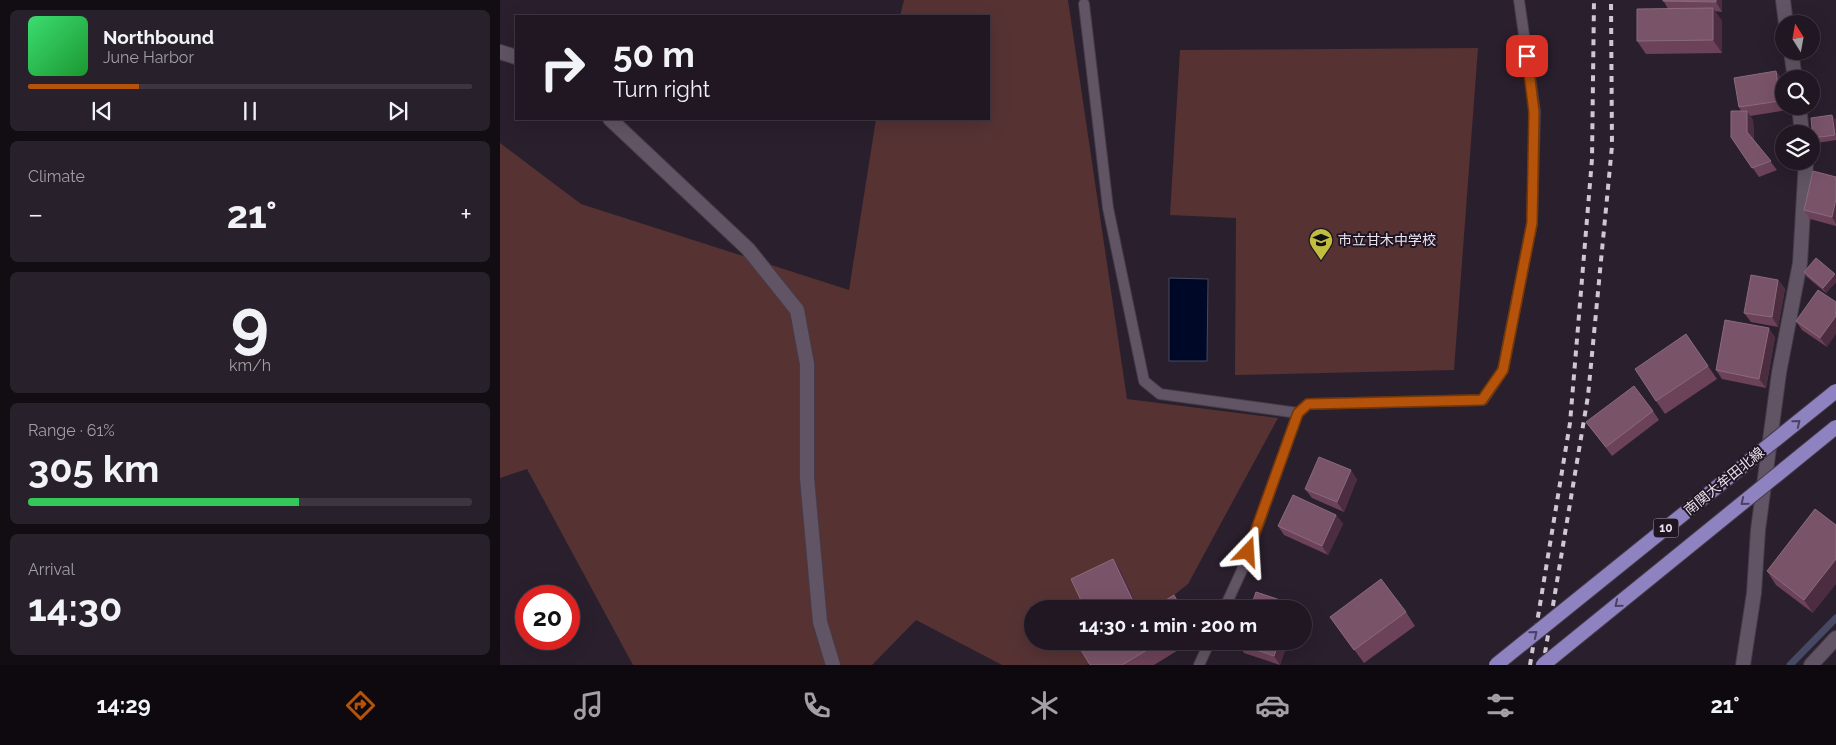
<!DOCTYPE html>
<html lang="en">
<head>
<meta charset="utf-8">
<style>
  :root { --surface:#201722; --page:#28202a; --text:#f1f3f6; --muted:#a29fa5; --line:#3d3640; --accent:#b45309 }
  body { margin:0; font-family:Raleway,"Noto Sans JP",sans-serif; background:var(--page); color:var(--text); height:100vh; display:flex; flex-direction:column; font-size:19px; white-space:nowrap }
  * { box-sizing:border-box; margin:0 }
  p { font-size:16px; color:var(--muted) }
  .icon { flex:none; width:28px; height:28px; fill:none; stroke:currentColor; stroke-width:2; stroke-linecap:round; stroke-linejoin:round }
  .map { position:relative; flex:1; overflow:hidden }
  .side { display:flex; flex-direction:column; gap:10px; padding:10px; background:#120d13; width:500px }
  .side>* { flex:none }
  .guide { position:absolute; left:15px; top:15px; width:475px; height:105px; border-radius:0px; box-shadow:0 5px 20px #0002,0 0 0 1px var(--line); background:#201722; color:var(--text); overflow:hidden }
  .needle { width:32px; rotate:349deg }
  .fabs { position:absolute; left:1275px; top:15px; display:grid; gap:10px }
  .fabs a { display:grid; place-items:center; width:45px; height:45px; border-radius:50%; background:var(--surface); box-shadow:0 5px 20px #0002,0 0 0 1px var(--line); font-size:25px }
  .speed { position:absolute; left:15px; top:585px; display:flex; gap:10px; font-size:25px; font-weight:700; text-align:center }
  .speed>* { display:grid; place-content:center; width:65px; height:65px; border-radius:50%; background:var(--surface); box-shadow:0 5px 20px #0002,0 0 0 1px var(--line); line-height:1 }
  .speed .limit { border:8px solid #d22; background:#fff; color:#111 }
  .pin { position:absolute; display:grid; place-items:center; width:42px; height:42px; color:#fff; margin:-21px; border-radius:10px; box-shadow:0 2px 8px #0006 }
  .me { position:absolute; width:55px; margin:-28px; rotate:20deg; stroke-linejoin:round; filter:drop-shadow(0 0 4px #0008) }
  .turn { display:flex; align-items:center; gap:18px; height:105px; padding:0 15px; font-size:22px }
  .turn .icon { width:65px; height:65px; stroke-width:2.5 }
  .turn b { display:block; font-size:35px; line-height:42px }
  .big { font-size:38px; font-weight:700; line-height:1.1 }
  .side .widget { flex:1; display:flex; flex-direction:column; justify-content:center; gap:8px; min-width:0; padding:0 18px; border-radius:8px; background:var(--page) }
  .side .dial { align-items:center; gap:0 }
  .dial b { font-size:65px; line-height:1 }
  .song { display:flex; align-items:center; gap:15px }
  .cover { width:60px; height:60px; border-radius:8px; background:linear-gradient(135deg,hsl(140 70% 55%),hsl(130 70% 35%)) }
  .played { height:5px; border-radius:2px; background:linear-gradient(90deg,var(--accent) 25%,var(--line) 25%) }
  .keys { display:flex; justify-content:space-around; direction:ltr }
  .heat { display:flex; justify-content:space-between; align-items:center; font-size:28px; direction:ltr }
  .charge { height:8px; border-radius:4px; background:linear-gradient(90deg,#34c759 61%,var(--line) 0) }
  .trip { position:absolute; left:524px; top:600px; width:288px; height:50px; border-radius:25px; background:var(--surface); box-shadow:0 5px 20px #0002,0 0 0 1px var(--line); font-weight:700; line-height:50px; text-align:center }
  .menu { display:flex; height:80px; justify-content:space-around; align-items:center; background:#0d090e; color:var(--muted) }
  .menu .icon { width:35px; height:35px }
  .menu .current { color:var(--accent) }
  .menu b { font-size:22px; color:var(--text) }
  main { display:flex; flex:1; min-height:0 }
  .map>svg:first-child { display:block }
  .green { fill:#563233 }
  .water { fill:#000828; stroke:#464963 }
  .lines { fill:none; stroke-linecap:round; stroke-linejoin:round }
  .stream { stroke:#464963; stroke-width:7 }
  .service-casing { stroke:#463c49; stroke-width:12 }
  .minor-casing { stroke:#463c49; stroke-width:16 }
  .service { stroke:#615464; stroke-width:10 }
  .minor { stroke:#615464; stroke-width:14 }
  .rail { stroke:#cfc7d2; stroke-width:4; stroke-dasharray:6 6; stroke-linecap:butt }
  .primary-bridge-casing { stroke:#463c49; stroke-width:16; stroke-linecap:butt }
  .primary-bridge { stroke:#8f82c0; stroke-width:14 }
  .wall { fill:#6c4258 }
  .shaded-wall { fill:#4c2d40 }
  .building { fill:#795368; stroke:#8b6a7d }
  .oneway { stroke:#4c4162 }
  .route-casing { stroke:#753606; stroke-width:12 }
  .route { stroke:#b45309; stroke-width:9 }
  .labels { text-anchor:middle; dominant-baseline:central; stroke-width:4; stroke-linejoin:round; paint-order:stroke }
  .shield { fill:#201523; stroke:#ada4b0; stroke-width:1 }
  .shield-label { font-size:12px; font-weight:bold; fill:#eae2ec }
  .poi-label { font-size:14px; fill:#eae2ec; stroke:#201523; text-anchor:start }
  .street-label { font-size:14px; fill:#eae2ec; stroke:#201523 }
</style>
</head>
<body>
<main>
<section class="side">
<div class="widget">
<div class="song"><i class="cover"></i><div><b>Northbound</b><p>June Harbor</p></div></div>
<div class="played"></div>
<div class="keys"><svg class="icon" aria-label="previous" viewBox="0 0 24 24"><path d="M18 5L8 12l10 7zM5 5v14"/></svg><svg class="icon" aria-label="pause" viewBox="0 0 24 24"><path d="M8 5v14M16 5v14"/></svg><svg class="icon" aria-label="next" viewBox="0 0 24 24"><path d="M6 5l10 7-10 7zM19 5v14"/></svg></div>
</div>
<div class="widget"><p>Climate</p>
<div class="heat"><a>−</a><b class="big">21°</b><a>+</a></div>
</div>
<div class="widget dial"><b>9</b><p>km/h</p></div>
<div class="widget"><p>Range · 61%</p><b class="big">305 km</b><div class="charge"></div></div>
<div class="widget"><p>Arrival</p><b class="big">14:30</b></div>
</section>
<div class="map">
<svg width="1336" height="665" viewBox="0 0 1336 665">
  <rect width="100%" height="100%" fill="#2a1f2d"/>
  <path class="green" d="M404 0H568L627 399 778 418 688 584 657 609H532V641H617L587 665H502L416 620 372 665H133L27 469 0 478V143L81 204 349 290 376 119H489V16H400Z
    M978 48 954 370 735 375 736 218 670 215 680 50Z"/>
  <path class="water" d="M669 278 708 279 707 361H669Z"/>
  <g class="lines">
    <path class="stream" d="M1290 665 1336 618"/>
    <g class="service-casing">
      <path id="service" d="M584 4 608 208 644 381 660 394 798 413 742 570 724 609
        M798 413 808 404 983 400 1003 370 1032 223 1035 112 1019 0
        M699 665 710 641"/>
    </g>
    <g class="minor-casing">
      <path id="minor" d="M1283 0 1286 24
        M1291 51 1295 79
        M0 52 16 57
        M1299 106 1302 134
        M110 119 248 249 297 310 307 364V478L320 622 333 665
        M1243 665 1254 593 1258 530 1279 373 1300 263 1306 161
        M1311 665 1336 638"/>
    </g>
    <use href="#service" class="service"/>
    <use href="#minor" class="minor"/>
    <path class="rail" d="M1030 665 1070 423 1092 159 1094 0
      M1043 665 1088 396 1112 146 1111 0"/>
    <g class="primary-bridge-casing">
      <path id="primary-bridge" d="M996 665 1336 391
        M1043 665 1336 427"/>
    </g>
    <use href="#primary-bridge" class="primary-bridge"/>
  </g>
  <path class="wall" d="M1163 0H1222V12L1215 11 1222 21V53L1146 54 1137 41 1168 9Z
    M1276 71 1282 80 1284 89V106H1286L1287 110 1250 116 1253 120 1254 140 1277 170 1259 177 1231 137 1241 111 1239 107Z
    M1336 120V140L1317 143 1313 138Z
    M1336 177V226L1310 219 1304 210Z
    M1304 272 1335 274 1336 282 1326 293 1307 277Z
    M1278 280 1285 289 1278 327 1251 322 1244 313Z
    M1336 302 1327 347 1302 330 1296 321Z
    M1186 334 1217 379 1165 414 1156 401Z
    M1275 337 1266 388 1222 379 1216 370Z
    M1153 411 1159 420 1112 456 1086 422Z
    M857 479 844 512 812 498 805 489Z
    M1315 509 1313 613 1276 585 1267 571Z
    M836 515 843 524 828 555 784 535 778 526Z
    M613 559 620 568 639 608 637 609H585Z
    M906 612 915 626 864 663 830 617Z
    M596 641H693L654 665H590Z
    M788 641 780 665 744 653 737 643Z"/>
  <path class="shaded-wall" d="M1216 0H1222V12L1216 2Z
    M1213 8 1222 21V53L1213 40Z
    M1276 71 1282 80 1284 89V105L1280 101Z
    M1247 111 1253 120 1254 141 1247 132Z
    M1332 115 1336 120V137L1335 135Z
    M1336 199V224L1332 217Z
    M1335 274 1336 282 1326 293 1323 288Z
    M1278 280 1285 289 1278 327 1272 317Z
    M1336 316V334L1327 347 1320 338Z
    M1269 328 1275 337 1266 388 1259 379Z
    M851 470 857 479 844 512 837 502Z
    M836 515 843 524 828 555 822 546Z
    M613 559 620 568 639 608 632 599Z
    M1336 559V584L1313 613 1304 600Z
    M792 604 795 609H790Z
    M779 641H788L780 665 774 656Z"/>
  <path class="building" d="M1163 0H1216V2L1163 1Z
    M1213 8V40L1137 41V9Z
    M1276 71 1280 101 1239 107 1234 78Z
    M1231 111H1247V132L1271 161 1252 168 1231 137Z
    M1332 115 1335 135 1313 138 1311 118Z
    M1313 171 1336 177V199L1332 217 1304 210Z
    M1316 258 1335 274 1323 288 1304 272Z
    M1251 275 1278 280 1272 317 1244 313Z
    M1318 290 1336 302V316L1320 338 1296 321Z
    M1225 320 1269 328 1259 379 1216 370Z
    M1186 334 1208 366 1156 401 1135 369Z
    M1134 386 1153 411 1106 447 1086 422Z
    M819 457 851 470 837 502 805 489Z
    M793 495 836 515 822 546 778 526Z
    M1315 509 1336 525V559L1304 600 1267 571Z
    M613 559 632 599 611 609H585L571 579Z
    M881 579 906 612 854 650 830 617Z
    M756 592 792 604 790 609H750Z
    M674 595 682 609H651Z
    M596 641H662L622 665H590L581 650Z
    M738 641H779L774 656 737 643Z"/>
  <defs><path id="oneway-chevron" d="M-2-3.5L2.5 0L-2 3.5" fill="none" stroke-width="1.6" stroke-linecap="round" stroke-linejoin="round" transform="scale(1.25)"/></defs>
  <g class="oneway">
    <use href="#oneway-chevron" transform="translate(1297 423) rotate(-39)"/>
    <use href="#oneway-chevron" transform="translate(1244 502) rotate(141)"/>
    <use href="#oneway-chevron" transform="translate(1118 604) rotate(141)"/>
    <use href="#oneway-chevron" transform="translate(1034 634) rotate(-39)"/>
  </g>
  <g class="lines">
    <g class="route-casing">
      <path id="route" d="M748 552 798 413 808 404 982 400 1003 370 1032 223 1034 112 1027 56"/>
    </g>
    <use href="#route" class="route"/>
  </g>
  <defs>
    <g id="school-pin" transform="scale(1.25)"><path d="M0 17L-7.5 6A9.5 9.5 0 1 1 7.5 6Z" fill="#c2bd3f" stroke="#201523"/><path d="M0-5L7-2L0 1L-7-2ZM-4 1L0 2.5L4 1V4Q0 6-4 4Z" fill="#111"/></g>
  </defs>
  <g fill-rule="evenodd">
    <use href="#school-pin" x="821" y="240"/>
  </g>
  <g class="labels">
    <rect class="shield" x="1153.5" y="518.5" width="25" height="19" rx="4"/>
    <g class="shield-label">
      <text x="1166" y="528">10</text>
    </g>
    <g class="poi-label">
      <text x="838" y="240">市立甘木中学校</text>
    </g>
    <g class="street-label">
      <text transform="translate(1224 481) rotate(-39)">南関大牟田北線</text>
    </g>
  </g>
</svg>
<div class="fabs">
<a><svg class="needle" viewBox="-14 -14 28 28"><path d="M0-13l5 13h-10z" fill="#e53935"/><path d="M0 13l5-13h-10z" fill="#a29fa5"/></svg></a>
<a><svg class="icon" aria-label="search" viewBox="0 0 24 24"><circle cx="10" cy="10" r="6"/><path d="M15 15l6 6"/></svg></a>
<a><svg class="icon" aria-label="layers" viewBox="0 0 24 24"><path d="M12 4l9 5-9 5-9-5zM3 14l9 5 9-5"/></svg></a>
</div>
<div class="speed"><div class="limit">20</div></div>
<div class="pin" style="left:1027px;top:56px;background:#d93025"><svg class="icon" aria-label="arrive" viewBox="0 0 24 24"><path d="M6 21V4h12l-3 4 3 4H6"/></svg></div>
<svg class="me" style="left:748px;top:552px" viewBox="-20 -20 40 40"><path d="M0-17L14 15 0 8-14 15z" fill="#b45309" stroke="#fff" stroke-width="4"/></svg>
<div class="trip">14:30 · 1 min · 200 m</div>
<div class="guide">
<div class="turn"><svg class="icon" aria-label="right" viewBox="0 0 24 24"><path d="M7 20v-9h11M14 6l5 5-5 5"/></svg><div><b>50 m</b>Turn right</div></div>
</div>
</div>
</main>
<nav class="menu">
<b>14:29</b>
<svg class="icon current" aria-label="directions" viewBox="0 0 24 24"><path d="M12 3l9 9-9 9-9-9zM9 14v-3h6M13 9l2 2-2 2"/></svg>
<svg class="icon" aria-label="music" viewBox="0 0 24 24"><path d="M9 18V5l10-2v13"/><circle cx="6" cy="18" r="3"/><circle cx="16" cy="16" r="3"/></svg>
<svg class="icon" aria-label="phone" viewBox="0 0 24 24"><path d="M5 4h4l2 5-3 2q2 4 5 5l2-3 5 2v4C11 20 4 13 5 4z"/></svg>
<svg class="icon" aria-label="climate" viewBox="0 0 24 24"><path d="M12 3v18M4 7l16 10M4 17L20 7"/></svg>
<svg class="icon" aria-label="car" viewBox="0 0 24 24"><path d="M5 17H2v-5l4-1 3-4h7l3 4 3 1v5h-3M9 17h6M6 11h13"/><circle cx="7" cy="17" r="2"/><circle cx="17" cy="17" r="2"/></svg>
<svg class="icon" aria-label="filters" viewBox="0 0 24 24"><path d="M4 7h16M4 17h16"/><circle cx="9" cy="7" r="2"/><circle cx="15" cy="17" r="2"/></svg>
<b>21°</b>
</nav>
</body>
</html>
